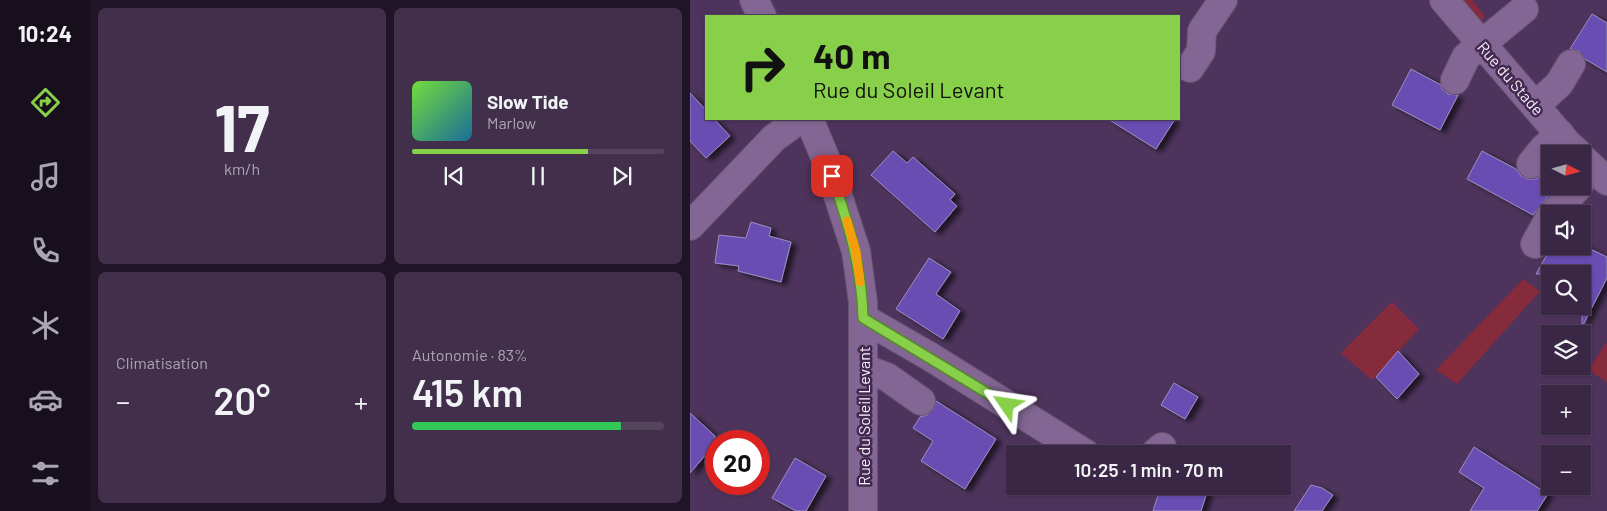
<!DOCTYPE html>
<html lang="fr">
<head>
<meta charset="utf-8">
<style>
  :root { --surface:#3a2745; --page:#412f4c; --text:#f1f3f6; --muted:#aba5b3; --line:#54445e; --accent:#88cf4a }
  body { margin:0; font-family:Barlow,sans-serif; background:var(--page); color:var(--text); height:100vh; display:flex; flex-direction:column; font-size:19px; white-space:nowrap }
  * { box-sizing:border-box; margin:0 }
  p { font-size:16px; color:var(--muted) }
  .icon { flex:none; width:28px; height:28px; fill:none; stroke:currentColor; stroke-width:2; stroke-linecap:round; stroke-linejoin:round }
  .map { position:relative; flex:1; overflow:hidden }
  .side { display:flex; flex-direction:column; gap:8px; padding:8px; background:#201526; width:600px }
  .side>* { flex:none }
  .top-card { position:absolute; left:15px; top:15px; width:475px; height:105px; border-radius:0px; box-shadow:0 1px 4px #0004,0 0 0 1px var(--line); background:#88cf4a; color:#111; overflow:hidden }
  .needle { width:32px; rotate:96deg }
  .fabs { position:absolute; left:851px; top:145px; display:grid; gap:10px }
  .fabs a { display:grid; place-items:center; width:50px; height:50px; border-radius:0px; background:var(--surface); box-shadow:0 1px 4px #0004,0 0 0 1px var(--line); font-size:25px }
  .speed { position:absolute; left:15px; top:430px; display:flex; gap:10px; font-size:25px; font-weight:700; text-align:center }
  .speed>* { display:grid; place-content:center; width:65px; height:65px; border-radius:50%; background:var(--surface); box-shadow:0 1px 4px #0004,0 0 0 1px var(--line); line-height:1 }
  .speed .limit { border:8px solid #d22; background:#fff; color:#111 }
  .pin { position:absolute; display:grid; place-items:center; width:42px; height:42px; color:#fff; margin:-21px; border-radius:10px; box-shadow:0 2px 8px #0006 }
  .me { position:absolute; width:55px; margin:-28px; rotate:302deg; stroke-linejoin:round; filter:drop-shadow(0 0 4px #0008) }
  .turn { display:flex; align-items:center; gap:18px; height:105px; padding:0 25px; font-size:22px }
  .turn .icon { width:65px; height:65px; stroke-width:2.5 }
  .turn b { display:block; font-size:35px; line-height:42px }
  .big { font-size:38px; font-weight:600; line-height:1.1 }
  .side .card { flex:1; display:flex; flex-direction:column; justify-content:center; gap:8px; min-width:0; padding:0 18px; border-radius:8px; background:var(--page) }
  .side .dial { align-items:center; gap:0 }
  .dial b { font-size:65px; line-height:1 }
  .song { display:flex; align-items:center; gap:15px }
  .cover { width:60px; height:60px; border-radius:8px; background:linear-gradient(135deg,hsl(100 70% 55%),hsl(200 70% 35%)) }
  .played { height:5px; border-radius:2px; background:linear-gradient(90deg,var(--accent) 70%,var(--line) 70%) }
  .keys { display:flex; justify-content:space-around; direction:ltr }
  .heat { display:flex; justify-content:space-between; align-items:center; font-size:28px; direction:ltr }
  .charge { height:8px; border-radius:4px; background:linear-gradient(90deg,#34c759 83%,var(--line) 0) }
  .side .tiles { flex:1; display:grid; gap:8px; grid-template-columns:repeat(2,1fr) }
  .trip { position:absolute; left:316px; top:445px; width:285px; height:50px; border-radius:0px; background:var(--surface); box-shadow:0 1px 4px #0004,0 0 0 1px var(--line); font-weight:600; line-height:50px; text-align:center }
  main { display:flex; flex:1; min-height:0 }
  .dock { display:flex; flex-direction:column; width:90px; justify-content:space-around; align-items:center; background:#17101c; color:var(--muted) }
  .dock .icon { width:35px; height:35px }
  .dock .on { color:var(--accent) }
  .dock b { font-size:22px; color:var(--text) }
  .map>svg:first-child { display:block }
  .green { fill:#862b3c }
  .building { fill:#694db2; stroke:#9a90c3; filter:url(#shadow) }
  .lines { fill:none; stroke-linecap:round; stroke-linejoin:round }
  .minor-casing { stroke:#675271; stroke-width:30 }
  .minor { stroke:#836693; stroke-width:28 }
  .route-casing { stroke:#588730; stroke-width:12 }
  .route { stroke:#88cf4a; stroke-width:9 }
  .slow { stroke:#f59e0b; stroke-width:9 }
  .labels { text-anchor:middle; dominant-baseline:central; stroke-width:5; stroke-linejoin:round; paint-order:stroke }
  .street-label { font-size:16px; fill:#f8f1fb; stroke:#432951 }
</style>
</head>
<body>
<main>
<nav class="dock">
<b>10:24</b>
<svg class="icon on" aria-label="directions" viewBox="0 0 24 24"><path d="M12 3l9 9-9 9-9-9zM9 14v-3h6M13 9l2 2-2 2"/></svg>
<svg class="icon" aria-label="music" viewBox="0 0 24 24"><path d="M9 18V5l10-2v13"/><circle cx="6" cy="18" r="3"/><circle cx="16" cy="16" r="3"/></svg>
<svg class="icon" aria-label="phone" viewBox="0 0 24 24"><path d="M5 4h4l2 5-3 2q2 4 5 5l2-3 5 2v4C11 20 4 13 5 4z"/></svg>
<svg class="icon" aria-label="climate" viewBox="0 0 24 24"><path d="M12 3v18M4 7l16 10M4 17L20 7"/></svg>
<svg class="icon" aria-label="car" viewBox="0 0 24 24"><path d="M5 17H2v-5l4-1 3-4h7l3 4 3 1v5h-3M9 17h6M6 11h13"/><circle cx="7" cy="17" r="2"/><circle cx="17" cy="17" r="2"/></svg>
<svg class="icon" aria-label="filters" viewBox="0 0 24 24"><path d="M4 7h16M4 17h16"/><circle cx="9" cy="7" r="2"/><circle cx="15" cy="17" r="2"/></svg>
</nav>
<section class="side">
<div class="tiles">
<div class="card dial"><b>17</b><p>km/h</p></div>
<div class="card">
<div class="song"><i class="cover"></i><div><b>Slow Tide</b><p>Marlow</p></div></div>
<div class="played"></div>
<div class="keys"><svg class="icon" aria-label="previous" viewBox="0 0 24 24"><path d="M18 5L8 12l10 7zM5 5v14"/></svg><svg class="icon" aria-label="pause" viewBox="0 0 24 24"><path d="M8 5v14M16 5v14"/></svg><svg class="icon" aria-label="next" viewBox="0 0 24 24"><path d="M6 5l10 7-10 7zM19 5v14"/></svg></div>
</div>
<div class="card"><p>Climatisation</p>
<div class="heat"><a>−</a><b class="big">20°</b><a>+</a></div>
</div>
<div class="card"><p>Autonomie · 83%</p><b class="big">415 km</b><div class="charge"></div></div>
</div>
</section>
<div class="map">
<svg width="917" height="511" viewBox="0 0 917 511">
  <defs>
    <filter id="shadow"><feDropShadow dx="5.5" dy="3" stdDeviation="2.5" flood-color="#0009"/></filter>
  </defs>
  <rect width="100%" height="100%" fill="#4e345c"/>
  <path class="green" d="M771 0H782L795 16 789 22Z
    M833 279 850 291 767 384 746 370Z
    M702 302 729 329 682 380 651 353Z
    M916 343 917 344V382L898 370Z"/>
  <path class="building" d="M902 14 917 23V72L895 59 889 51 880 49Z
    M721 69 751 85 752 89 758 94 768 95 750 130 702 105Z
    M0 93 16 110V119H24L40 136 16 158 0 141Z
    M418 119H485L466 149Z
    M203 151 217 163 223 157 265 194 260 200 267 206 245 232 181 175Z
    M792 151 826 169 831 176 838 179H846L853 174 860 178V194L843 215 777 179Z
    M61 222 81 228 79 236 101 242 91 282 48 271 49 266 25 263 29 235 56 238Z
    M892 245 917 257V278L892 327V274H846L862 246H892Z
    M239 258 261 272 246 294 270 311 253 339 206 309Z
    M708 351 729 374 707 399 686 377Z
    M484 383 508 397 495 419 471 405Z
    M246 401 306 439 275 489 231 461 243 441 223 428 230 417 237 415 243 410Z
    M0 413 25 436V444L0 473Z
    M784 447 858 494 847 511H780L794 488 769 472Z
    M105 458 136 476 116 511H106L82 498Z
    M621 485 632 488 643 495 632 511H604Z
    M471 486H519L511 511H463Z"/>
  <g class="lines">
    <g class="minor-casing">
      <path id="minor" d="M64 0 72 16
        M754 0 877 143 889 154
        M500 68 511 51 512 31 533 0
        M765 80 776 57 834 9
        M845 106 869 84 881 64
        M119 119 137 162 166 251 173 302V511
        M892 158 917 181
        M841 164 854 148 870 134
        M863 214 889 186
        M0 226 84 138 110 119
        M845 244 860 217
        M173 318 239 356 396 454
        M173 368 197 377 231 401
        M464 454 472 447"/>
    </g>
    <use href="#minor" class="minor"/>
  </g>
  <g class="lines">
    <g class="route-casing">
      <path id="route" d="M142 176C158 222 172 268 173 318L317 405"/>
    </g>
    <use href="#route" class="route"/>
    <path class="slow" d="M157 221 166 251 170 282"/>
  </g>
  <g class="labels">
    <g class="street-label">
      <text transform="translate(821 78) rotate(49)">Rue du Stade</text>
      <text transform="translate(173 416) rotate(-90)">Rue du Soleil Levant</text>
    </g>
  </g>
</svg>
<div class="fabs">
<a><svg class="needle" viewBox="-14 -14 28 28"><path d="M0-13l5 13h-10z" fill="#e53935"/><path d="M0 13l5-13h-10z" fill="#aba5b3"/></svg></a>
<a><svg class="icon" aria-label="sound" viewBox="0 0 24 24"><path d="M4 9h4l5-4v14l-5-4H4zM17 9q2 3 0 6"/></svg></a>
<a><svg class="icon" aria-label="search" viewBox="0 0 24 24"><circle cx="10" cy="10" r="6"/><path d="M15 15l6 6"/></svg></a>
<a><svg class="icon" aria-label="layers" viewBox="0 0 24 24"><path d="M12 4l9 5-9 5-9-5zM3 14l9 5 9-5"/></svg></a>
<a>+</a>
<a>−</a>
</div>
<div class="speed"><div class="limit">20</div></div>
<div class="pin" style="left:142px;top:176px;background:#d93025"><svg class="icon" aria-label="arrive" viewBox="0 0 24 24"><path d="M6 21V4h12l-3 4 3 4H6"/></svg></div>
<svg class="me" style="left:317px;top:405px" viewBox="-20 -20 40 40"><path d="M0-17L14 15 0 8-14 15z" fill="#88cf4a" stroke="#fff" stroke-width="4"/></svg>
<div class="trip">10:25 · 1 min · 70 m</div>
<div class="top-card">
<div class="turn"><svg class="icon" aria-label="right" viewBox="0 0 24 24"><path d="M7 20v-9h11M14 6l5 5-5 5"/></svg><div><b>40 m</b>Rue du Soleil Levant</div></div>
</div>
</div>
</main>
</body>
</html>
